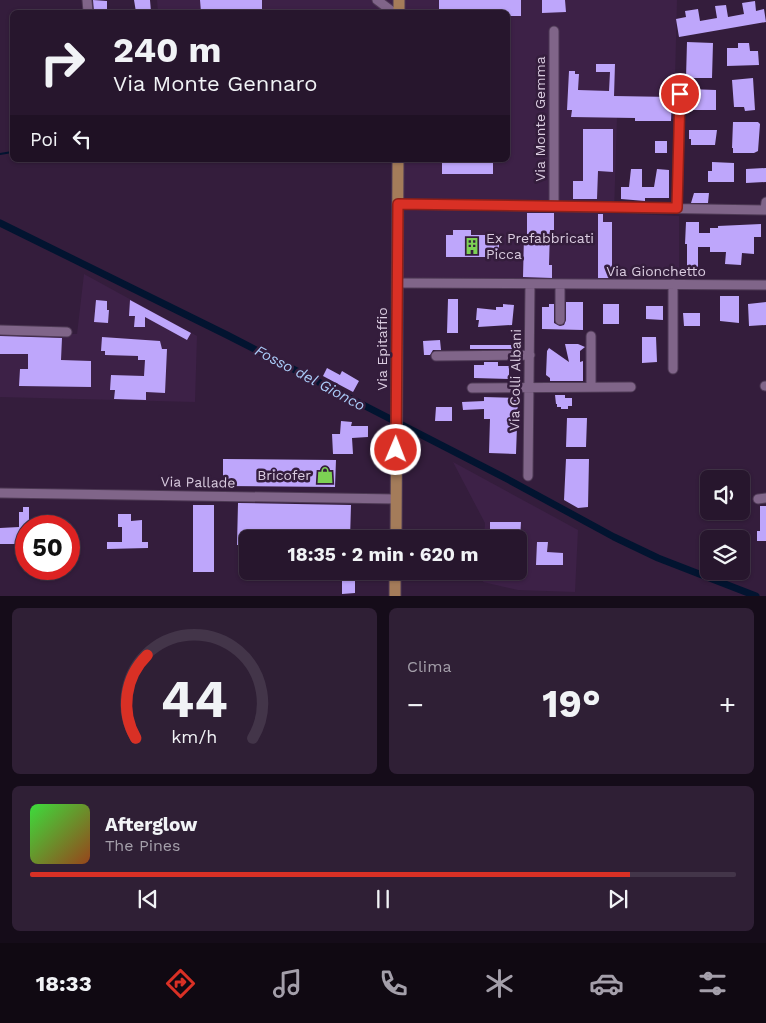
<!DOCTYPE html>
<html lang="it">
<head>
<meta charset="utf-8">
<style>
  :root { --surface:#27162d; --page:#2f1f35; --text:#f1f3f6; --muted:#a49faa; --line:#433549; --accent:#d93025 }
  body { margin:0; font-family:"Work Sans",sans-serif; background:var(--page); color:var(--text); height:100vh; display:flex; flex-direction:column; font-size:19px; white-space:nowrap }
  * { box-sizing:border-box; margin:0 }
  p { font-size:16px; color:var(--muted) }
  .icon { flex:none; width:28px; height:28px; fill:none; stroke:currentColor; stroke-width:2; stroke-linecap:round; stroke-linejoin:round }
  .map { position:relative; height:596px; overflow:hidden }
  .details { display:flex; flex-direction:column; gap:12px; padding:12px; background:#150c19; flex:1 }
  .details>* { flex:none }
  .banner { position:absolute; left:10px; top:10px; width:500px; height:152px; border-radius:8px; box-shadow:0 1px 4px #0004,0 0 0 1px var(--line); background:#27162d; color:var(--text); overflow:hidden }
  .fabs { position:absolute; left:700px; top:470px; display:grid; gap:10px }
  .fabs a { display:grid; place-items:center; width:50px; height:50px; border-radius:8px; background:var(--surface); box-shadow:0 1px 4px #0004,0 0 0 1px var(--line); font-size:25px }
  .speed { position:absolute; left:15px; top:515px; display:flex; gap:10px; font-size:25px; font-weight:700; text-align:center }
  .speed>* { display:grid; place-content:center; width:65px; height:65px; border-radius:50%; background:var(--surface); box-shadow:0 1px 4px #0004,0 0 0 1px var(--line); line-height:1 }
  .speed .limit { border:8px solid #d22; background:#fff; color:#111 }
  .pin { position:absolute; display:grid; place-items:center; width:42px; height:42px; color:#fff; margin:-21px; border:2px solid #fff; border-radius:50%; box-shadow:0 1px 5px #0007 }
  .me { position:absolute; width:55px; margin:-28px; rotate:1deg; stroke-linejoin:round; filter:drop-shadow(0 0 4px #0008) }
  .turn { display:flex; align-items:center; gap:18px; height:105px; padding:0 20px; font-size:22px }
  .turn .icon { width:65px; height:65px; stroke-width:2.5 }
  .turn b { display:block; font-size:35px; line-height:42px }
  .then { display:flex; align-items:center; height:48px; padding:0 20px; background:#0003; gap:10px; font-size:19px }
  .big { font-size:38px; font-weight:700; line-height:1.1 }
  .details .widget { flex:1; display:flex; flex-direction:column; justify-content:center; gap:8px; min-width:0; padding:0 18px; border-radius:8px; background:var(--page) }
  .details .dial { align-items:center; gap:0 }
  .dial svg { height:130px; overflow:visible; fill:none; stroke:var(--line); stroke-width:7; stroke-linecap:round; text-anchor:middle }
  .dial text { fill:var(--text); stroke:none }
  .song { display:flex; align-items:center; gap:15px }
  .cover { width:60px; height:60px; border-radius:8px; background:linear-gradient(135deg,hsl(120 70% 55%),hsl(20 70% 35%)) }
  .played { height:5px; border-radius:2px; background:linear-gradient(90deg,var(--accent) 85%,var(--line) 85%) }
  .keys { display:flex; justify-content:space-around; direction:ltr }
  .heat { display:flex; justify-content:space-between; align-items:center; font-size:28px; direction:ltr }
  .details .tiles { flex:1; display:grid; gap:12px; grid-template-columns:1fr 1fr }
  .widget:last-child { grid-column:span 2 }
  .trip { position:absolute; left:239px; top:530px; width:288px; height:50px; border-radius:8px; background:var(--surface); box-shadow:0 1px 4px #0004,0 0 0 1px var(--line); font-weight:700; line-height:50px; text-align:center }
  .menu { display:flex; height:80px; justify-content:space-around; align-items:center; background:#100912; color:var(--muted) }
  .menu .icon { width:35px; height:35px }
  .menu .current { color:var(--accent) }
  .menu b { font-size:22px; color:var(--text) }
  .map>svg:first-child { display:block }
  .built { fill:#3d2147 }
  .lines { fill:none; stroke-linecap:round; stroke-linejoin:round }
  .stream { stroke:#021430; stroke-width:2 }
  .canal { stroke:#021430; stroke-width:7 }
  .building { fill:#bea6fb }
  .minor-casing { stroke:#4d3954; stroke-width:11 }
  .major-casing { stroke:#4d3954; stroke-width:13 }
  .minor { stroke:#806589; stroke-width:9 }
  .major { stroke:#a47c5a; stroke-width:11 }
  .route-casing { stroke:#8d1f18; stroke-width:12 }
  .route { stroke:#d93025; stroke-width:9 }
  .labels { text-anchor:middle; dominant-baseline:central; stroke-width:5; stroke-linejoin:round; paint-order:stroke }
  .street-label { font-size:14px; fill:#dacce0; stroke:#341d3c }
  .poi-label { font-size:14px; fill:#dacce0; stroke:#341d3c; text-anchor:start }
  .water-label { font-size:15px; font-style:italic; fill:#abccf9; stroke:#341d3c }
</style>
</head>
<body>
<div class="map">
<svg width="766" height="596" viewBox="0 0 766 596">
  <rect width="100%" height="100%" fill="#341d3c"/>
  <path class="built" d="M157 0H677L674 119 617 117 614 213 679 216V280L402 279 403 160H508V12H158Z
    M84 274 197 336 195 402 0 397V333L77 334Z
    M453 462 578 530 575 592 518 590 483 582 484 571H518V539H484L485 523Z"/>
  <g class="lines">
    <path class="stream" d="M0 154 12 152"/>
    <path class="canal" d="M0 223 227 335 509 480 614 537 658 558 756 596"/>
  </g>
  <path class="building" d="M93 0 107 1V12H94Z
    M134 0H150L151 12H136Z
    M200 0H262V12H201Z
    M439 0H521V16H508V12H439Z
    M542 0H565L566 12 542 13Z
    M755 1 756 11 764 9 766 22 679 37 676 19 686 17 685 11 698 9 700 21 717 18 715 6 726 5 728 17 744 14 742 3Z
    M687 42 713 43 712 78H686Z
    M738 43H749L750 51H758L759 65 727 66V48H738Z
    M596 64H615L614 96 672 97 671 121H635V118L571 117 572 110H567L569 71H575V74H579L578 90 609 91 610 72H596Z
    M753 78 755 110 745 111 744 107H734L732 80Z
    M687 89 716 90V110H687Z
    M733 122H758L760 124 758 151 754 153H733V148H732Z
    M583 129H613V172L598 171 597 199H573V181H583Z
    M689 130H717L715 145H691V139H689Z
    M655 141H667V153H655Z
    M442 160H493V174H442Z
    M712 162 734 163V182H708V171H712Z
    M766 168V182L746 183V169Z
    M631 169H642V187H654L657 169 669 170V198H645V201L621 199V187H629Z
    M694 193H709L708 203H691Z
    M527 213H554V230H550L549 265H552V278L523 277 524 236H527Z
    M598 214H603V222H612V278H598Z
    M686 222H699V233H710V228H718V226L761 224V237H754V254L742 253 741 265 725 264 726 252H710V247H698V274H687V244H685Z
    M453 230H471V235H499V257H446V235H453Z
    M720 296H739V323L720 321Z
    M448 299H458V333H447Z
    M96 300 107 301V310H109L108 323 94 322Z
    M130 300 191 333 187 340 145 317V327H134L135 316H129Z
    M566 302H583V330L542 329V307H549V304H554V323L560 326 564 325 566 320Z
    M766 302V325L749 326 748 304Z
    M503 304 514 305 512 325 478 327 479 320H476L477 308 496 310V307H503Z
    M603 304H619V324H603Z
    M646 306H663V320L646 319Z
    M683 313H700V326H684Z
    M0 336 62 338 61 360 91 361V387L19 386 20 369H28V354H0Z
    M102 337 160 341 162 349H167L165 393 146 392V400L114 399 115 390H110L111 375 144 376 145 360H138V356L105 355V351H101Z
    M642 337H656L657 362 642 363Z
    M440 340 441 350H433L430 355H424L423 341Z
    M565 344H578L585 347 580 351V362L583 361V381H550V378L546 375 547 351 549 348 569 362Z
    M470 345H513V349H470Z
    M484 362H498V366H509V379L474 378V365H484Z
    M327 368 340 375 342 371 359 381 353 392 323 376Z
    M555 395H565V398H572V406H568V409H561V407H557V404H556Z
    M484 397 518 398 516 454 489 453 490 419H484V409L463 410 462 402 484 401Z
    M436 407H452V421H435Z
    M567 418H587L586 447H566Z
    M341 421 352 422 351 426H368V437L352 438 353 454H333L332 434H340Z
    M223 459 336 460 335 487 223 486Z
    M566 459H589L588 507 578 508 564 500Z
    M238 503 351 505 350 539H248V545H237Z
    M193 505H214V572H193Z
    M760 506H766V541H757V531H760Z
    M23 507H29V522H26V544H0V528L19 527V512H23Z
    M118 514H131V521L142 520V542H148V548L107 549V542H122V527H118Z
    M490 522H521L520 539H490Z
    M537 542H548L547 552 563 553V565H536Z
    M355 578V593L342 594V579Z"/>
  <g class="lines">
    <g class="minor-casing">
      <path id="minor" d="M87 0 88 12
        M377 0 393 12
        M554 31V206
        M397 204 765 210 766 202
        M677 208 680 94
        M397 283 766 285
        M560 284V320
        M0 330 67 332
        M591 336V387
        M436 356 530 355
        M673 369V284
        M765 386H766
        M472 388 631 387
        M528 476 530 284
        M0 493 396 499
        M758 499 766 498"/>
    </g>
    <g class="major-casing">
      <path id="major" d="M399 12V0
        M396 539 398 160
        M395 596V571"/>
    </g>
    <use href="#minor" class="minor"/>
    <use href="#major" class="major"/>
  </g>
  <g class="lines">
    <g class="route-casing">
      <path id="route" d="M396 450 398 204 677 208 680 94"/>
    </g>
    <use href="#route" class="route"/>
  </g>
  <defs>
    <g id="building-bare" transform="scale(1.35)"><path d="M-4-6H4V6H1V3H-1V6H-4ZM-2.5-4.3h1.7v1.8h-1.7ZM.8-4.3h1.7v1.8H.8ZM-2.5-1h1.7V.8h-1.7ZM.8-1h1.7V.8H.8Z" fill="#7dd154" stroke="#341d3c" stroke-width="2.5" paint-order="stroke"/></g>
    <g id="shop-bare" transform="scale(1.35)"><path d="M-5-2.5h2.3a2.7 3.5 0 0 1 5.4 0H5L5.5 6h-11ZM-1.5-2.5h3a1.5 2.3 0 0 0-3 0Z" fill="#7dd154" stroke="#341d3c" stroke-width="2.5" paint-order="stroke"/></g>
  </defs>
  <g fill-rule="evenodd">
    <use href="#building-bare" x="472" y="246"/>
    <use href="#shop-bare" x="325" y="475"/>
  </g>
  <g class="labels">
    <g class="street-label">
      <text transform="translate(540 119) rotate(-90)">Via Monte Gemma</text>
      <text x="656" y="271">Via Gionchetto</text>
      <text transform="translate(382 349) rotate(-90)">Via Epitaffio</text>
      <text transform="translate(515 380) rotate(-89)">Via Colli Albani</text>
      <text transform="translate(198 482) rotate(1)">Via Pallade</text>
    </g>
    <g class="poi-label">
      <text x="486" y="238">Ex Prefabbricati<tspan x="486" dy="16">Picca</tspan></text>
      <text x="311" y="475" text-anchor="end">Bricofer</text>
    </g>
    <g class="water-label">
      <text transform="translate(310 378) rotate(28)">Fosso del Gionco</text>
    </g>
  </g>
</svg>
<div class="fabs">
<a><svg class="icon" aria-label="sound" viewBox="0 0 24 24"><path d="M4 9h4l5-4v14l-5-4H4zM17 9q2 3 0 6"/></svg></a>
<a><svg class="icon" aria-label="layers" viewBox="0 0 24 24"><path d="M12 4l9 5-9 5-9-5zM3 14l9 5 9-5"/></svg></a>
</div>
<div class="speed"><div class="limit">50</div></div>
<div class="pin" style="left:680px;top:94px;background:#d93025"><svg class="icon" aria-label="arrive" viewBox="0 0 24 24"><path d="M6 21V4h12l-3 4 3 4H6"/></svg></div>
<svg class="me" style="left:396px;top:450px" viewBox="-20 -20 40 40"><circle r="17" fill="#d93025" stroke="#fff" stroke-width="3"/><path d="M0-11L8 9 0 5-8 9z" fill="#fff"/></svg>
<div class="trip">18:35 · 2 min · 620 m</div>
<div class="banner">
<div class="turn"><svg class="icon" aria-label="right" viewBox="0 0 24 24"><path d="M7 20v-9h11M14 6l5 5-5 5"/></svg><div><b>240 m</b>Via Monte Gennaro</div></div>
<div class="then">Poi<svg class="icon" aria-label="left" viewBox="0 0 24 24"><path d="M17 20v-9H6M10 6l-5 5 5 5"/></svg></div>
</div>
</div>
<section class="details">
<div class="tiles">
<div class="widget dial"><svg viewBox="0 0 100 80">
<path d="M14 69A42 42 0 1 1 86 69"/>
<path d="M14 69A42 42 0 0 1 21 18" stroke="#d93025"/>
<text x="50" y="56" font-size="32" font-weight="700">44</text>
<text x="50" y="72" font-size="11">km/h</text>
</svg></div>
<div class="widget"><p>Clima</p>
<div class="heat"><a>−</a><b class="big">19°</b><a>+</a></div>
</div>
<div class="widget">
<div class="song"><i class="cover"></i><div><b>Afterglow</b><p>The Pines</p></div></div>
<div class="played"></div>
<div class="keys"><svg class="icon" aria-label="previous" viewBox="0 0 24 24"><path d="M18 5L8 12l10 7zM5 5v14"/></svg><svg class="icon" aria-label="pause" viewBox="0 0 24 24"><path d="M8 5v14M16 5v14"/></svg><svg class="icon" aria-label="next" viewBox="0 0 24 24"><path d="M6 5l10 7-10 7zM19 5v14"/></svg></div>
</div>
</div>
</section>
<nav class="menu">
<b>18:33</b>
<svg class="icon current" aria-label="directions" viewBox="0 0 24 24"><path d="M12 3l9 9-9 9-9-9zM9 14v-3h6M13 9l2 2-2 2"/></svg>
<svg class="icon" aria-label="music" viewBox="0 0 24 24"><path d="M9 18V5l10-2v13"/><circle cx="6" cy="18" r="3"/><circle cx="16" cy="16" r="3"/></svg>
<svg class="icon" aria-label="phone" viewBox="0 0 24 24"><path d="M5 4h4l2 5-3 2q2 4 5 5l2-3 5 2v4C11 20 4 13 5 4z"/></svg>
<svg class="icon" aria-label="climate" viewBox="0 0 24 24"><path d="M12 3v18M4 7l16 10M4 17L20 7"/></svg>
<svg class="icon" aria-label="car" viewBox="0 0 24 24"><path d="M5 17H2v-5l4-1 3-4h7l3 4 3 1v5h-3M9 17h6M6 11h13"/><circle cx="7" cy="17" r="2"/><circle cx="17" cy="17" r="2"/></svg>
<svg class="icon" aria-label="filters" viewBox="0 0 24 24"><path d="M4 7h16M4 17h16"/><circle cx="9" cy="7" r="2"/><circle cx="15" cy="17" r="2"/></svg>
</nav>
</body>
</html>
